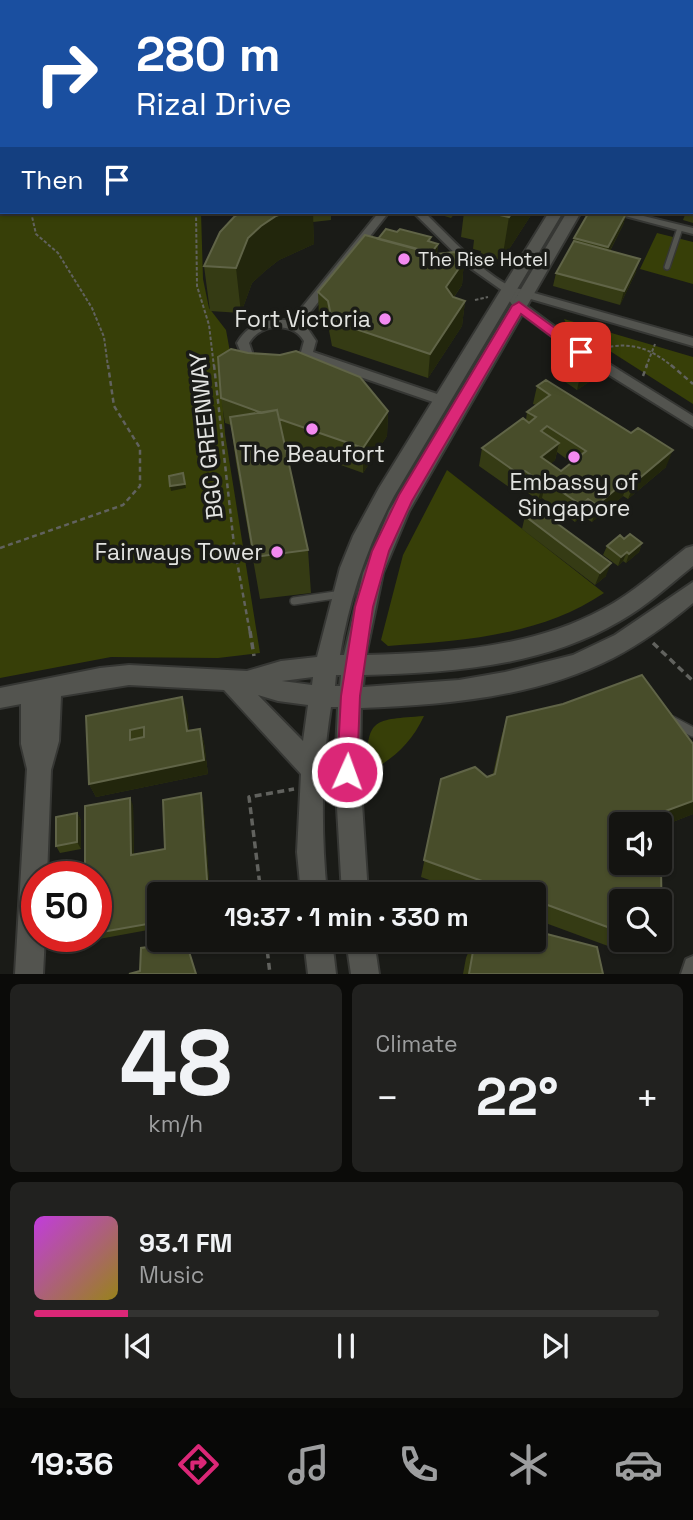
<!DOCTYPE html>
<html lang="en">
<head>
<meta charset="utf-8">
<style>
  :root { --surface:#141411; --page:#21211f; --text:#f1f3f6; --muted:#9d9e9f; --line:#333331; --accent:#db2777 }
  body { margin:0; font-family:"Space Grotesk",sans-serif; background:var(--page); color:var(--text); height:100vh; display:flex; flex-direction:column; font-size:26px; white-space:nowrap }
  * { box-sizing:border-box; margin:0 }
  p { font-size:23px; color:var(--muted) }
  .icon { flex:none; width:38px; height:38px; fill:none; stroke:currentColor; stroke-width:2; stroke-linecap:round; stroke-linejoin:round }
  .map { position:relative; height:974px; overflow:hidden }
  .side { display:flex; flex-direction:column; gap:10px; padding:10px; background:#0b0b09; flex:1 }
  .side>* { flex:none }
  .guide { position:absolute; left:0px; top:0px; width:693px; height:214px; box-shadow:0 2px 5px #0004,0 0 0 2px var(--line); background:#1a4fa0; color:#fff; overflow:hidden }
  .buttons { position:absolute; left:609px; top:812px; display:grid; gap:14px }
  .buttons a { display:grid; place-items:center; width:63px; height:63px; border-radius:7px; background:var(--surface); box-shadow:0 2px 5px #0004,0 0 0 2px var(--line); font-size:35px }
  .speed { position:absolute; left:21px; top:861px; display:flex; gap:14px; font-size:35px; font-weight:700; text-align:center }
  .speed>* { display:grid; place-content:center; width:91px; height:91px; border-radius:50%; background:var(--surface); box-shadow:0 2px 5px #0004,0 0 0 2px var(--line); line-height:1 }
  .speed .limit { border:10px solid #d22; background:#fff; color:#111 }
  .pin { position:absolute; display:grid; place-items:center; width:60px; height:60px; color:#fff; margin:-30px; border-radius:14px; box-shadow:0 4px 10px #0006 }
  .me { position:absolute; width:77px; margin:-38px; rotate:2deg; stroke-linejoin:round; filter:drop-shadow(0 0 5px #0008) }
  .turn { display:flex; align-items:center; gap:24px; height:147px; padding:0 21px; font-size:32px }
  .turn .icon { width:91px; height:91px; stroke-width:2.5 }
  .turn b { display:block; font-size:49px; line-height:60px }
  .then { display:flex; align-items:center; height:66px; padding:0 21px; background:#0003; gap:14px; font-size:26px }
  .big { font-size:52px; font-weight:700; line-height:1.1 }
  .side .widget { flex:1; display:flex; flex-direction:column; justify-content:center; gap:10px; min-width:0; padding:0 24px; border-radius:10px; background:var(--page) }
  .side .dial { align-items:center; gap:0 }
  .dial b { font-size:91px; line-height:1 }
  .song { display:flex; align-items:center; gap:21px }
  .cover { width:84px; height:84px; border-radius:10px; background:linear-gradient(135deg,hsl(290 70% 55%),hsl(50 70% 35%)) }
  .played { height:7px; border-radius:4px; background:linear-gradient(90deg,var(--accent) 15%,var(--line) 15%) }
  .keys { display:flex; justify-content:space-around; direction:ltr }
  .heat { display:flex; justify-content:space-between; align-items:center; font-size:38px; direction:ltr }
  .side .tiles { flex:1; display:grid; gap:10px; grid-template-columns:1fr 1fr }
  .widget:last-child { grid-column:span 2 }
  .trip { position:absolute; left:147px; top:882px; width:399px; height:70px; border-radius:7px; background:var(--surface); box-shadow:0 2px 5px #0004,0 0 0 2px var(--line); font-weight:700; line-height:70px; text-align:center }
  .menu { display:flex; height:112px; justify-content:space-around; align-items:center; background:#080807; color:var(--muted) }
  .menu .icon { width:49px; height:49px }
  .menu .on { color:var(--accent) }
  .menu b { font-size:32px; color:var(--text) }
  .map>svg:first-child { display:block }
  .green { fill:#373f08 }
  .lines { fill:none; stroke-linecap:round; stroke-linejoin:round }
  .lane-far3-casing { stroke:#363734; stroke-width:6 }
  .lane-far2-casing { stroke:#363734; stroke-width:8 }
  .lane-far1-casing { stroke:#363734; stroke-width:10 }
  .lane-casing { stroke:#363734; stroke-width:12 }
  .street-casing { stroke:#363734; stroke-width:4 }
  .secondary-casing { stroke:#363734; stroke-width:4 }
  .path-far2 { stroke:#61625e; stroke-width:2; stroke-dasharray:3.5 2; stroke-linecap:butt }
  .path-far1 { stroke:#61625e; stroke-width:2.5; stroke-dasharray:5 3.5; stroke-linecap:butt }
  .path { stroke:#61625e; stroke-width:3.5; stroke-dasharray:7 4.5; stroke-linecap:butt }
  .lane-far3 { stroke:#53544f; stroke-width:4.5 }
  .lane-far2 { stroke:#53544f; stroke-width:5 }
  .lane-far1 { stroke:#53544f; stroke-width:7 }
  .lane { stroke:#53544f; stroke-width:9 }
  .street { fill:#53544f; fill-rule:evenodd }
  .secondary { fill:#53544f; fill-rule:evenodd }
  .wall { fill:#353b14; fill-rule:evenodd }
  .shaded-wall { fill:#22260c }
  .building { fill:#484d2a; stroke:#606447; stroke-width:2; fill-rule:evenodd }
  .route { fill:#db2777; stroke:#8e194d; stroke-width:2 }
  .poi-dot { fill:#f38af1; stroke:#1a1b17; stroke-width:2.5 }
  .labels { text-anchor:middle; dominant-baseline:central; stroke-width:7; stroke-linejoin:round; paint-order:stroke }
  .far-poi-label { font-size:19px; fill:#e2e3e0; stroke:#1a1b17; text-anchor:start }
  .poi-label { font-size:23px; fill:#e2e3e0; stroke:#1a1b17; text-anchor:end }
  .street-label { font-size:23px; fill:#e2e3e0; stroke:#1a1b17 }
</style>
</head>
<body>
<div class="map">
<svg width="693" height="974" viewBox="0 0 693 974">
  <rect width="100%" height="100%" fill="#1a1b17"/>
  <path class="green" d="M0 0H193L2 2V212H201L203 279 209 308 226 330 234 374 221 382 225 434 260 653 218 658 111 657 0 678Z
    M657 233 693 242V284L640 269Z
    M564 319 693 357V404L566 323Z
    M447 470 604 593C540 636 462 641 388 646L381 640 403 555Z
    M424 716C411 744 393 759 366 774 368 718 370 720 424 716Z"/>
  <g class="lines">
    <g class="lane-far3-casing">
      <path id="lane-far3" d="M374 2 376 0
        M397 2 399 0"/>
    </g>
    <g class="lane-far2-casing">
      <path id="lane-far2" d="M667 267 680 228"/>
    </g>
    <g class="lane-far1-casing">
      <path id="lane-far1" d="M294 601 342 594"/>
    </g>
    <g class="lane-casing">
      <path id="lane" d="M672 721 693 732"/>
    </g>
    <g class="street-casing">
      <path id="street" d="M244 0H252L243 2Z
        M339 0H347L338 2Z
        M560 0H568L558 2Z
        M379 212H389L301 324 308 329 316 341 313 352 446 397 447 400 446 403H436L308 359C287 374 265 372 244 360L237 343C248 323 269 317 291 321ZM273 327C286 327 297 329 304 341L301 352C285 364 270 364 253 355L249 343C254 334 263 329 273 327Z
        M413 212H424C445 232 494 286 520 289L693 338V346L517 295 523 303 585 349 693 416V427L577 355 515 309 503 291 469 267Z
        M610 212H627L693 228V234Z
        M693 956V974H681L686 959Z"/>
    </g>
    <g class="secondary-casing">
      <path id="secondary" d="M687 0H693V5L686 2Z
        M691 15H693L691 24Z
        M549 212H563L394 496C367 547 349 599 340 655H344L363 573 389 511 567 212H581L409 511 383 573 366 655C446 653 532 648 603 609 633 593 659 569 686 548L693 546V566C669 585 647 606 620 621 544 666 451 673 364 675L363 687 459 680 505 672 573 655 615 635 693 582V603C668 624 642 643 613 658 537 697 446 705 361 708L360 773 368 894H342L335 773 338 707H331C321 767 321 833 327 894H301L297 852 301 774 224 690 129 685 61 696 59 741 51 770 47 877H37V936H45L43 974H15L27 769 21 744V704L0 708V688L100 668 129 665 247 671 281 661 317 657 340 568 353 536 379 488ZM336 675H341L340 686H335ZM313 677 312 685 282 681ZM258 695 278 701 308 705 303 741Z
        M304 940H332L336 974H308Z
        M346 940H374L379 974H351Z"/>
    </g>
    <path class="path-far2" d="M63 2 65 0
      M0 57 2 71
      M0 78 2 73
      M31 212 36 234 58 253 92 308 104 337 108 367
      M196 212 197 286 209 325 214 367
      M475 300 488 297
      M599 349C630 341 649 347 673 367
      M646 367 655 344"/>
    <path class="path-far1" d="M214 365 234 545 250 633
      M671 365 693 384
      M643 376 647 365
      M0 548 123 505 140 486V448L114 406 108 365"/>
    <path class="path" d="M250 631 254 656
      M653 643 693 681
      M261 894 249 797 294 789
      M266 940 270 974"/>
    <use href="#lane-far3" class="lane-far3"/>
    <use href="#lane-far2" class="lane-far2"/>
    <use href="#lane-far1" class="lane-far1"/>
    <use href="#lane" class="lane"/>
    <use href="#street" class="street"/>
    <use href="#secondary" class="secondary"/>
  </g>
  <path class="wall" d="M187 0H230L229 2H188Z
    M261 0H334V2H260Z
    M421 0H547L546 2H421Z
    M566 0H667L666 2H565Z
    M691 113H693V173L691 177Z
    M693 192V223L683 220 686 212H691V196Z
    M241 212H331V220L313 222 314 244 279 260 265 271 252 283 241 313 210 311 204 266Z
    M435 212H456L451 218 438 214Z
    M464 212H533L502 260 480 255 481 251 473 249 474 240 461 237Z
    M627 212 623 225 610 251 636 272 620 305 553 286 556 273 573 243 574 238Z
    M649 212H670L668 216Z
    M397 232 431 237 430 242 438 244 437 254 464 261 462 285 454 297 465 301 462 326 428 378 332 346 328 325 319 317 318 292 378 239Z
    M560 368 592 372 589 382 577 390 558 377Z
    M537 386 666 467 628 499 623 496 592 522 582 516 575 522 542 498 538 500 521 488 516 492 479 466 482 448 526 420 527 412 536 405 533 404ZM557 452 572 463 561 471 550 464 555 460Z
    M221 398 388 411 387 436 363 473 285 445 308 550 311 593 260 599 236 462 231 425 225 423Z
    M525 516 606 576 595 585 522 529Z
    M624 539 642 543 639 552 626 563 623 561 618 566 603 555 607 546Z
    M187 712 189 731 200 729 204 743 208 774 96 797 89 784 86 716Z
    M507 717 693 814 660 827 662 926 660 928V901H621V940H639L627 953 540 921 539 932 603 974H463L466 958 473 940H534V894H468L421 877 441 779 487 777 493 774 501 738Z
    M201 793 203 800 210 894H159V928L88 941 85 936H96V877L133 805 134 854 165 849Z
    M77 813 81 820V849L60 853 56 846Z"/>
  <path class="shaded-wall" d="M532 0H547L546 2H530Z
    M286 212H313L314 244 279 260 265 271 252 283 241 313 236 268 248 238 261 226 276 216Z
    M512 212H533L502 260 509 217Z
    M627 212 623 225 605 260 608 247Z
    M438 244 436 257 424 262Z
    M640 259 636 272 620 305 624 291Z
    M464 261 462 285 443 312 446 287Z
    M465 301 462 326 428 378 430 354Z
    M592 372 589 382 577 390 579 381Z
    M388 411 387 436 363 473V448Z
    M559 443 555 460 537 475 541 457Z
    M673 450 666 467 628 499 635 482Z
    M525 471 521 488 516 492 520 475Z
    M629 478 623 496 592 522 597 505Z
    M546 481 542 498 538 500 543 483Z
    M185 484 186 488 171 491 170 486Z
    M588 499 582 516 575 522 581 505Z
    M642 543 639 552 626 563 629 554Z
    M627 552 623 561 618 566 621 557Z
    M611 563 606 576 595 585 600 573Z
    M182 697 187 712 191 746 187 731Z
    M200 729 204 743 208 774 96 797 89 784Z
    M201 793 203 800 210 894H208Z
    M130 798 133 805 134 861 131 855Z
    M693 801V814L660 827V813Z
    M77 813 81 820V849L77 842Z"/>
  <path class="building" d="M261 0H278L277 2 260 1Z
    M297 0H328V2H297Z
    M446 0H532L530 2H480L471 0 469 2H455Z
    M566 0H627V2H565Z
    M691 113H693V148L691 152Z
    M241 212H286L276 216 261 226 248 238 236 268 204 266 220 232 234 217Z
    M487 212H512L509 217Z
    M589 212H627L608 247 574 238Z
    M386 229 397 232 400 229 431 237 428 241 438 244 431 253 378 239Z
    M365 235 437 254 454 252 461 255 464 261 446 287 453 297 465 301 430 354 332 321 328 301 318 292Z
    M574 241 640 259 624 291 556 273Z
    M231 349 248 353 280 355 296 351 360 377 388 411 363 448 279 419 277 410 262 413 221 398 218 357Z
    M573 360 592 372 579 381 560 368Z
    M546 380 631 433 638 428 673 450 635 482 629 478 597 505 588 499 581 505 546 481 543 483 525 471 520 475 482 448 523 418 529 423 536 417 527 412 550 395 537 386ZM547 426 586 451 561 471 541 457 559 443 541 431Z
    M277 410 308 550 254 557 230 417Z
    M183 473 185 484 170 486 169 476Z
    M536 508 611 563 600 573 525 516Z
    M630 534 642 543 629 554 627 552 621 557 607 546 620 535 624 539Z
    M642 675 693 744V801L660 813 662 926 660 925V901H621V932L534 900V894H518L424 860 441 779 475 767 487 777 495 774 507 717 563 704ZM621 824H660V863H621Z
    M182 697 187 731 200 729 204 760 89 784 86 716ZM144 727V737L130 740V730Z
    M201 793 208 894H159V922L96 933V877H85V806L130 798 131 855 165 849 163 800Z
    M77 813V842L56 846V817Z
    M534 911 540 914 539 932 597 947 603 974H469L475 940H534Z
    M186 942 196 974H129L140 971 141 948Z"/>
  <path class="route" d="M519 302 588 352 581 356 576 355 521 314 412 501 389 551 373 607 360 696 357 772 354 779 347 782 340 779 337 772 341 696 355 607 372 551 399 495 512 306Z"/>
  <g class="poi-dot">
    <circle cx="404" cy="259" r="7"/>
    <circle cx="385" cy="319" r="7"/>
    <circle cx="312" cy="429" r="7"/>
    <circle cx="574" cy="457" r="7"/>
    <circle cx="277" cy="552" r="7"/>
  </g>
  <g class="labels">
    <g class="far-poi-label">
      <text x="418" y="259">The Rise Hotel</text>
    </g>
    <g class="poi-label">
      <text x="371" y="319">Fort Victoria</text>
      <text x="312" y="454" text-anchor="middle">The Beaufort</text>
      <text x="574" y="482" text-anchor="middle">Embassy of<tspan x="574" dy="26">Singapore</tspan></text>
      <text x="263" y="552">Fairways Tower</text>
    </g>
    <g class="street-label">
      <text transform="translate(206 436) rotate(-96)">BGC GREENWAY</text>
    </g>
  </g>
</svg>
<div class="buttons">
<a><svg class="icon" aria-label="sound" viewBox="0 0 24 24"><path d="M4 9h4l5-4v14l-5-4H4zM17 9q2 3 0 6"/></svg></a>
<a><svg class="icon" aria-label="search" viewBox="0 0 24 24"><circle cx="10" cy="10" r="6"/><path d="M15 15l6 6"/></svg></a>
</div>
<div class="speed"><div class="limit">50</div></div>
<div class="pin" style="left:581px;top:352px;background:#d93025"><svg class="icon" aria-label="arrive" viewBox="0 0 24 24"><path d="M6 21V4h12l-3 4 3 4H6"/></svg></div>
<svg class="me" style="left:347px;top:772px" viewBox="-20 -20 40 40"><circle r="17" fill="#db2777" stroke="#fff" stroke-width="3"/><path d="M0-11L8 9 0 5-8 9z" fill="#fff"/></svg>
<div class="trip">19:37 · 1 min · 330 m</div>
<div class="guide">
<div class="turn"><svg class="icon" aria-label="right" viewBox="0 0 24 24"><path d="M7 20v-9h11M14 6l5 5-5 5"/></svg><div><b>280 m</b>Rizal Drive</div></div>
<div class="then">Then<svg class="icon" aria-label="arrive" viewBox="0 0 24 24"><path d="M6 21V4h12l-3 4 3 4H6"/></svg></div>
</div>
</div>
<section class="side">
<div class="tiles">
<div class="widget dial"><b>48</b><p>km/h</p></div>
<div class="widget"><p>Climate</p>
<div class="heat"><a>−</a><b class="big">22°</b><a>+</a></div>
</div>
<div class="widget">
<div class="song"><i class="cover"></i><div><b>93.1 FM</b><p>Music</p></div></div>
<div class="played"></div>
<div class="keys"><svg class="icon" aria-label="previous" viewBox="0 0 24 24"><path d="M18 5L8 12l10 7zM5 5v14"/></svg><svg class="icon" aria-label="pause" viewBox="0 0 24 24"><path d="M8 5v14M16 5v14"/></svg><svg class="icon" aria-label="next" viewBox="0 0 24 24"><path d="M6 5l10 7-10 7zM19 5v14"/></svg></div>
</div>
</div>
</section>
<nav class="menu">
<b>19:36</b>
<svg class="icon on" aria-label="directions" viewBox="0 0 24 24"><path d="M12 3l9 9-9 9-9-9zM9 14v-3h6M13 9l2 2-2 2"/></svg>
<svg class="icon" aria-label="music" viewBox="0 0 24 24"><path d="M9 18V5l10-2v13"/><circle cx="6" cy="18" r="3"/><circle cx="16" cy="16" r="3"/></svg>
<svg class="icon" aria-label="phone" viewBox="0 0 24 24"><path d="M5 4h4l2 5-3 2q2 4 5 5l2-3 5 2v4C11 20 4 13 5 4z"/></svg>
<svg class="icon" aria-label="climate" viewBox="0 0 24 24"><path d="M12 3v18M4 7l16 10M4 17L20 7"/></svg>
<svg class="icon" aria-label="car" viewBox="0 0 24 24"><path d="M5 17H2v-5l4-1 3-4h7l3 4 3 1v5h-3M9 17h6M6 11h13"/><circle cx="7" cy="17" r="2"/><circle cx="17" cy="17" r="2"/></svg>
</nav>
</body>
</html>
